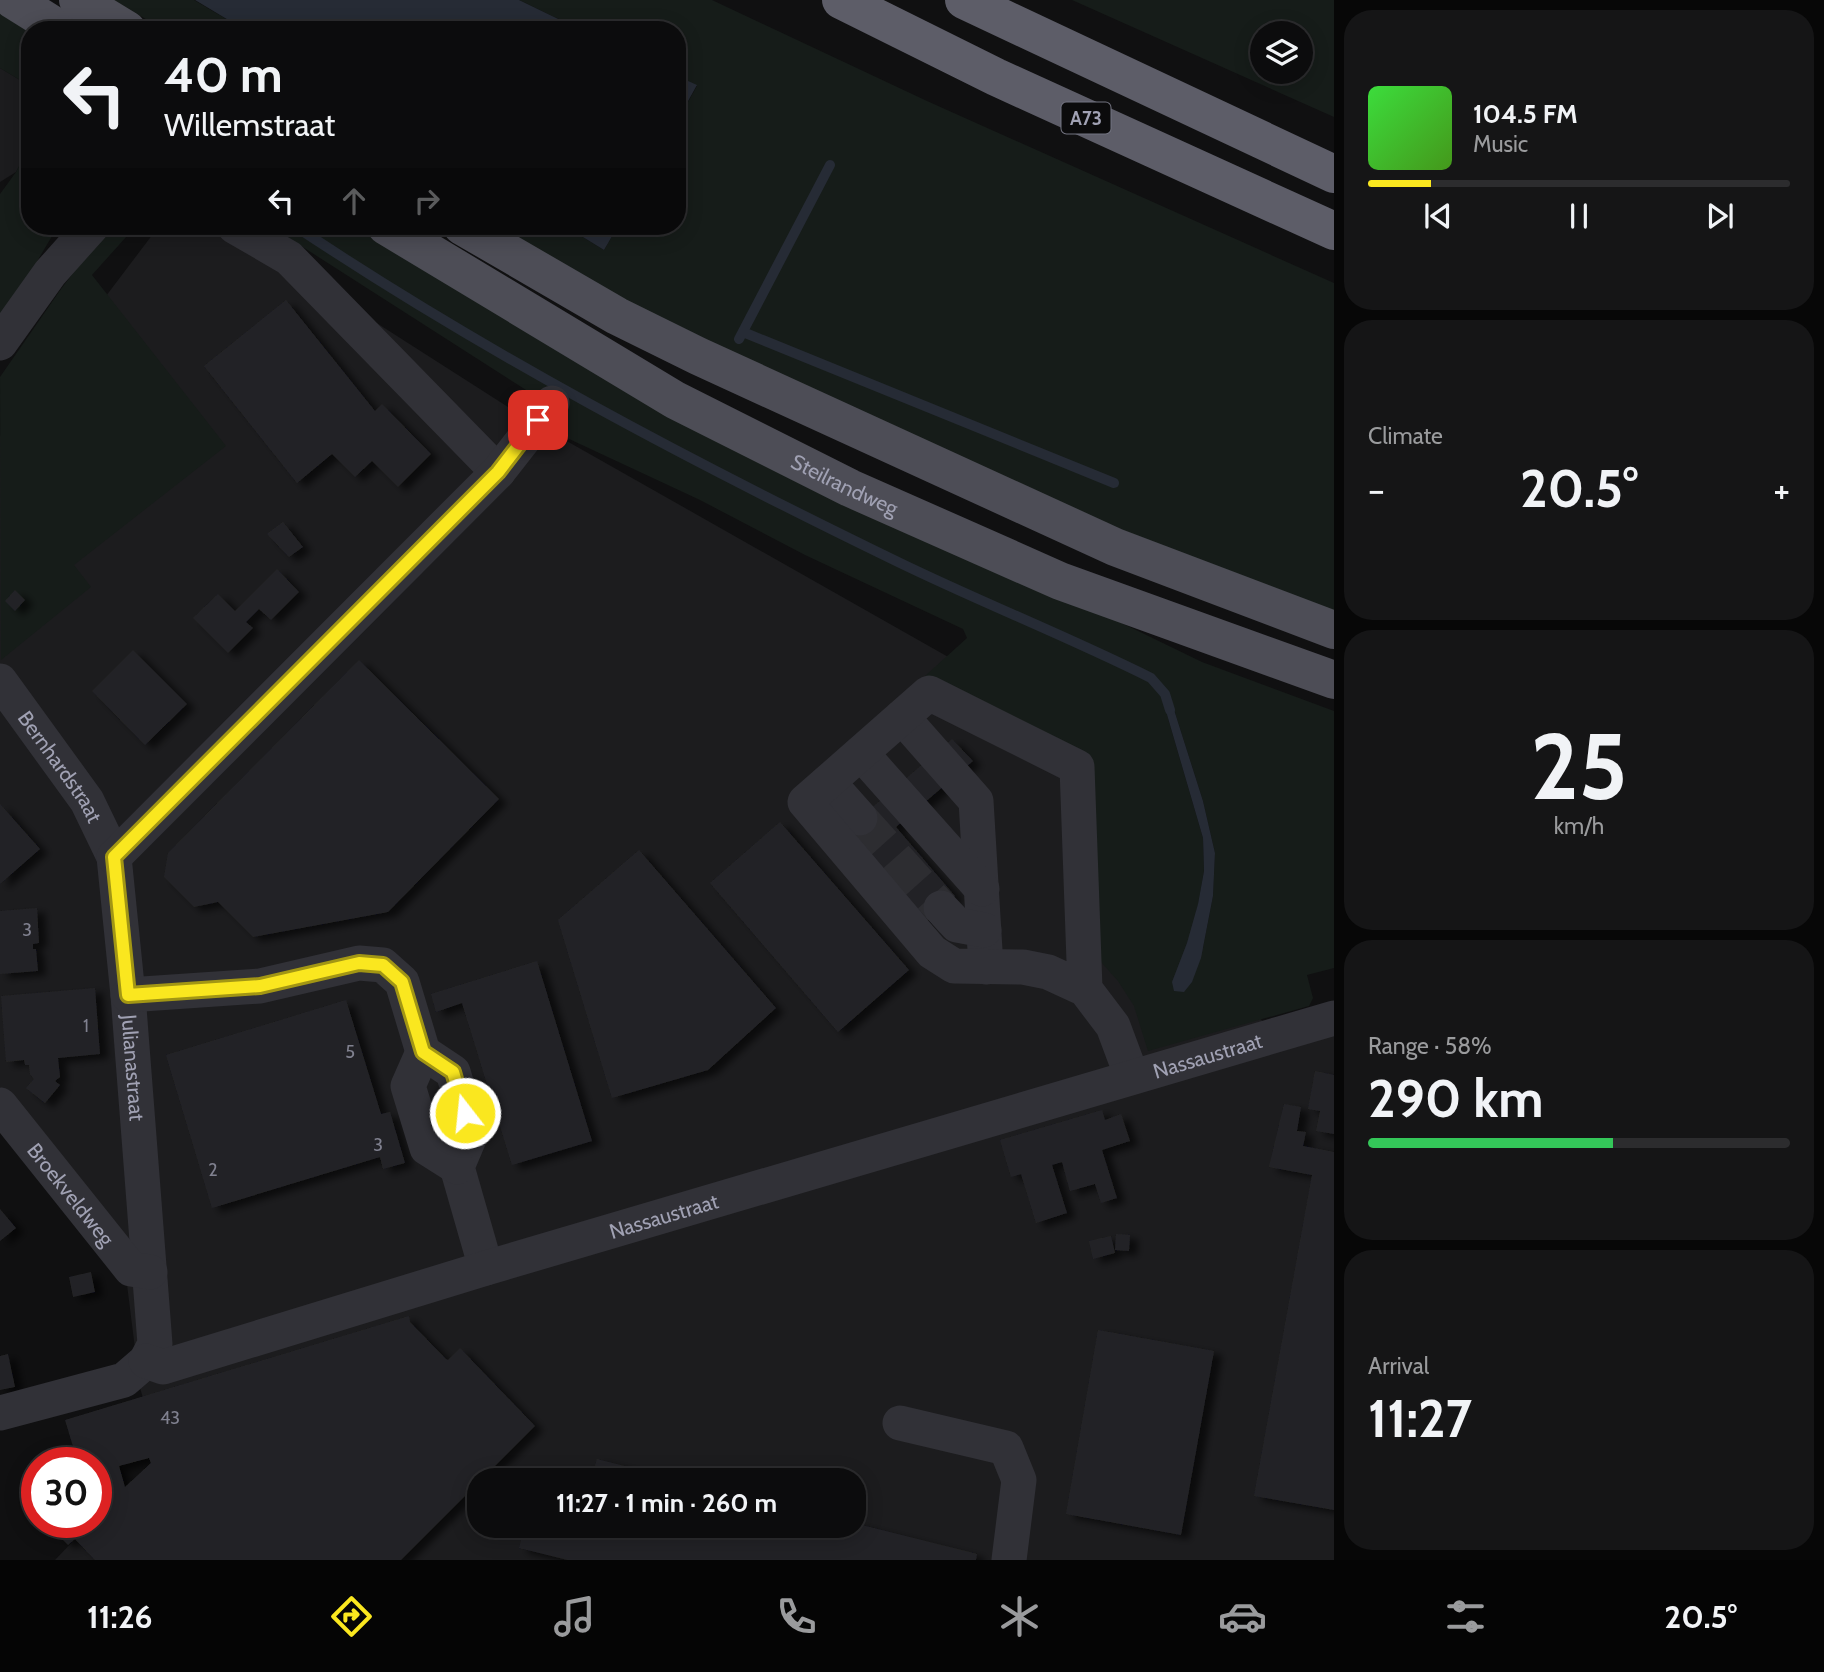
<!DOCTYPE html>
<html lang="en">
<head>
<meta charset="utf-8">
<style>
  :root { --surface:#0c0c0d; --page:#151516; --text:#f1f3f6; --muted:#9a9b9d; --line:#2c2c2e; --accent:#fae71f }
  body { margin:0; font-family:Cabin,sans-serif; background:var(--page); color:var(--text); height:100vh; display:flex; flex-direction:column; font-size:26px; white-space:nowrap }
  * { box-sizing:border-box; margin:0 }
  p { font-size:23px; color:var(--muted) }
  .icon { flex:none; width:38px; height:38px; fill:none; stroke:currentColor; stroke-width:2; stroke-linecap:round; stroke-linejoin:round }
  .map { position:relative; flex:1; overflow:hidden }
  .sheet { display:flex; flex-direction:column; gap:10px; padding:10px; background:#070707; width:490px }
  .sheet>* { flex:none }
  .hud { position:absolute; left:21px; top:21px; width:665px; height:214px; border-radius:28px; box-shadow:0 4px 18px #0003,0 0 0 2px var(--line); background:#0c0c0d; color:var(--text); overflow:hidden }
  .buttons { position:absolute; left:1250px; top:21px; display:grid; gap:14px }
  .buttons a { display:grid; place-items:center; width:63px; height:63px; border-radius:50%; background:var(--surface); box-shadow:0 4px 18px #0003,0 0 0 2px var(--line); font-size:35px }
  .speed { position:absolute; left:21px; top:1447px; display:flex; gap:14px; font-size:35px; font-weight:700; text-align:center }
  .speed>* { display:grid; place-content:center; width:91px; height:91px; border-radius:50%; background:var(--surface); box-shadow:0 4px 18px #0003,0 0 0 2px var(--line); line-height:1 }
  .speed .limit { border:10px solid #d22; background:#fff; color:#111 }
  .pin { position:absolute; display:grid; place-items:center; width:60px; height:60px; color:#fff; margin:-30px; border-radius:14px; box-shadow:0 4px 10px #0006 }
  .me { position:absolute; width:77px; margin:-38px; rotate:344deg; stroke-linejoin:round; filter:drop-shadow(0 0 5px #0008) }
  .turn { display:flex; align-items:center; gap:24px; height:147px; padding:0 28px; font-size:32px }
  .turn .icon { width:91px; height:91px; stroke-width:2.5 }
  .turn b { display:block; font-size:49px; line-height:60px }
  .lanes { display:flex; align-items:center; height:66px; padding:0 28px; background:#0003; justify-content:center; gap:35px; direction:ltr }
  .lanes .off { opacity:.35 }
  .big { font-size:52px; font-weight:700; line-height:1.1 }
  .sheet .tile { flex:1; display:flex; flex-direction:column; justify-content:center; gap:10px; min-width:0; padding:0 24px; border-radius:28px; background:var(--page) }
  .sheet .dial { align-items:center; gap:0 }
  .dial b { font-size:91px; line-height:1 }
  .song { display:flex; align-items:center; gap:21px }
  .cover { width:84px; height:84px; border-radius:10px; background:linear-gradient(135deg,hsl(120 70% 55%),hsl(100 70% 35%)) }
  .played { height:7px; border-radius:4px; background:linear-gradient(90deg,var(--accent) 15%,var(--line) 15%) }
  .keys { display:flex; justify-content:space-around; direction:ltr }
  .heat { display:flex; justify-content:space-between; align-items:center; font-size:38px; direction:ltr }
  .charge { height:10px; border-radius:5px; background:linear-gradient(90deg,#34c759 58%,var(--line) 0) }
  .trip { position:absolute; left:467px; top:1468px; width:399px; height:70px; border-radius:28px; background:var(--surface); box-shadow:0 4px 18px #0003,0 0 0 2px var(--line); font-weight:700; line-height:70px; text-align:center }
  .tab-bar { display:flex; height:112px; justify-content:space-around; align-items:center; background:#050505; color:var(--muted) }
  .tab-bar .icon { width:49px; height:49px }
  .tab-bar .active { color:var(--accent) }
  .tab-bar b { font-size:32px; color:var(--text) }
  main { display:flex; flex:1; min-height:0 }
  .map>svg:first-child { display:block }
  .built { fill:#1c1c1e; fill-rule:evenodd }
  .green { fill:#161c19; fill-rule:evenodd }
  .water { fill:#262b35 }
  .lines { fill:none; stroke-linecap:round; stroke-linejoin:round }
  .stream { stroke:#262b35; stroke-width:10 }
  .building { fill:#232326; fill-rule:evenodd; filter:url(#shadow) }
  .minor-tunnel { stroke:#2d2d31; stroke-width:35; stroke-dasharray:35 18; stroke-linecap:butt }
  .minor { stroke:#313137; stroke-width:35 }
  .major { stroke:#4d4d56; stroke-width:38 }
  .highway { stroke:#5d5d68; stroke-width:38 }
  .route-casing { stroke:#a29614; stroke-width:18 }
  .route { stroke:#fae71f; stroke-width:12 }
  .labels { text-anchor:middle; dominant-baseline:central; stroke-width:7; stroke-linejoin:round; paint-order:stroke }
  .number-label { font-size:18px; fill:#80818f }
  .shield { fill:#0b0b0c; stroke:#737481; stroke-width:2 }
  .shield-label { font-size:19px; font-weight:bold; fill:#a0a1b3 }
  .street-label { font-size:21px; fill:#a0a1b3; stroke:#0b0b0c }
</style>
</head>
<body>
<main>
<div class="map">
<svg width="1334" height="1560" viewBox="0 0 1334 1560">
  <defs>
    <filter id="shadow"><feDropShadow dx="8" dy="4.5" stdDeviation="3.5" flood-color="#0009"/></filter>
  </defs>
  <rect width="100%" height="100%" fill="#101011"/>
  <path class="built" d="M0 68 30 86V146L16 172 0 182Z
    M159 226H225L519 414 1171 783 1208 974 1271 1028 1334 1020V1560H55L75 1539 96 1522V1517L160 1454 140 1388 121 1237 0 1087V436ZM480 1480H854V1526H480Z"/>
  <path class="green" d="M114 0H194L245 30H164Z
    M519 0H712L927 101 1334 283V612L1122 530 628 305 483 226H565L604 250 618 226H677V121L697 86 677 76V30H581Z
    M1072 0H1334V117ZM1262 33H1300V72H1262Z
    M0 4 30 30V86L0 68Z
    M30 146V226H58L32 270 0 316V194L16 172Z
    M109 226H136L92 275 226 446 74 565 91 587 1 660 0 377 61 289Z
    M270 226H356L559 350 1202 662 1334 711V968L1307 975 1313 998 1309 1006 1148 1051 1134 1006 1118 981 1093 953 1080 756 925 676 967 638 963 629 805 555 700 500 567 438 555 405 537 397ZM1170 697 1203 801 1215 853 1213 896 1201 958 1172 982 1187 943 1198 905 1204 871 1203 838 1163 701Z"/>
  <path class="water" d="M195 0H519L581 30H245Z
    M677 76 697 85 677 121Z
    M565 226H618L604 250Z
    M1170 697 1203 801 1215 853 1213 896 1201 958 1192 982 1184 992 1174 991 1172 982 1187 943 1198 904 1204 871 1203 838 1163 701Z"/>
  <g class="lines">
    <path class="stream" d="M295 226C485 353 690 461 896 561 980 602 1067 636 1151 678L1165 694 1170 710
      M743 332 1114 483
      M739 339 830 165"/>
  </g>
  <path class="building" d="M286 300 375 411 382 404 431 454 398 487 372 461 355 477 332 454 297 483 204 366Z
    M283 522 303 547 289 557 267 534Z
    M277 569 299 592 271 620 259 609 246 622 253 628 228 653 193 618 218 594 235 611Z
    M15 590 25 600 15 611 5 601Z
    M133 650 187 704 145 745 92 691Z
    M359 660 499 799 388 912 253 937 218 902 194 907 164 877 168 853Z
    M952 739 973 761 896 827 955 896 919 927 840 835Z
    M0 804 40 849 0 884Z
    M780 822 909 970 838 1032 710 883Z
    M639 850 776 1008 708 1070 612 1098 558 920Z
    M37 908 39 943 33 944V949H36L38 971 0 974V911Z
    M537 961 592 1141 512 1165 462 1003 436 1012 431 994Z
    M95 988 100 1054 58 1058 60 1077 55 1081 60 1085 45 1103 26 1088 34 1079 30 1074 29 1065H25L24 1060 6 1062 1 996Z
    M346 1000 381 1114 390 1112 405 1163 383 1169 380 1157 212 1208 166 1055Z
    M1315 1071 1334 1075V1134L1316 1131 1320 1111 1308 1109Z
    M1284 1104 1301 1107 1297 1131 1306 1132 1303 1146 1334 1152V1510L1254 1496 1312 1175 1269 1167Z
    M1102 1110 1105 1120 1121 1114 1130 1141 1102 1150 1117 1198 1101 1203 1095 1184 1070 1191 1062 1162 1052 1165 1067 1213 1036 1223 1021 1174 1011 1177 1000 1140Z
    M0 1209 16 1228 0 1241Z
    M1116 1234 1130 1235 1129 1251 1115 1250Z
    M1111 1236 1115 1253 1093 1259 1089 1241Z
    M91 1272 95 1292 73 1297 69 1277Z
    M409 1316 410 1322 446 1359 448 1360 460 1348 535 1426 401 1560H95L75 1539 68 1545 51 1528 56 1522H96V1463H89L88 1460 78 1463 65 1420ZM149 1458 151 1463 125 1487 119 1466Z
    M1098 1330 1214 1351 1181 1535 1066 1514Z
    M8 1354 15 1387 0 1390V1356Z
    M597 1459 679 1480H579L583 1466 594 1469Z
    M854 1523 977 1554 976 1560H568L519 1548 525 1526H854Z"/>
  <g class="lines">
    <path class="minor-tunnel" d="M860 818 941 908"/>
    <g class="minor">
      <path d="M234 226 289 258 498 472"/>
      <path d="M0 343 50 273 92 226"/>
      <path id="s1" d="M0 681 87 801 114 857 128 995 155 1344 146 1361 124 1380 0 1413"/>
      <path d="M902 717 976 801 986 967"/>
      <path d="M861 753 982 889"/>
      <path d="M828 782 860 818"/>
      <path d="M114 857 498 472 552 403"/>
      <path d="M941 908 957 925 984 930"/>
      <path d="M1085 989 1077 767 929 693 805 802 932 952 954 966 1023 967 1048 972 1085 989 1113 1026 1132 1077"/>
      <path d="M128 995 260 986 359 963 383 965 402 982 423 1052 453 1072 471 1134 457 1167 486 1268"/>
      <path d="M423 1052 408 1086 427 1148 457 1167"/>
      <path id="s2" d="M0 1105 131 1269 150 1272"/>
      <path id="s3" d="M146 1361 163 1367 486 1268 1334 1018"/>
      <path d="M900 1423 1006 1448 1019 1480 1009 1560"/>
    </g>
    <g class="major">
      <path d="M13 0 61 30"/>
      <path d="M78 0 127 30"/>
      <path id="s4" d="M386 226 675 400 850 488 1060 581 1334 680"/>
      <path d="M462 226 617 316 698 356 1115 547 1334 630"/>
    </g>
    <path class="highway" d="M841 0 996 77 1334 231
      M964 0 1334 174"/>
  </g>
  <g class="lines">
    <g class="route-casing">
      <path id="route" d="M465 1113 453 1072 423 1052 402 982 383 965 359 963 260 986 128 995 114 857 498 472 538 420"/>
    </g>
    <use href="#route" class="route"/>
  </g>
  <g class="labels">
    <g class="number-label">
      <text x="27" y="930">3</text>
      <text x="86" y="1026">1</text>
      <text x="350" y="1052">5</text>
      <text x="378" y="1145">3</text>
      <text x="213" y="1170">2</text>
      <text x="170" y="1418">43</text>
    </g>
    <rect class="shield" x="1061.5" y="102.5" width="49" height="31" rx="5"/>
    <g class="shield-label">
      <text x="1086" y="118">A73</text>
    </g>
    <g class="street-label">
      <text stroke="none"><textPath href="#s4" startOffset="527">Steilrandweg</textPath></text>
      <text stroke="none"><textPath href="#s1" startOffset="105">Bernhardstraat</textPath></text>
      <text stroke="none"><textPath href="#s3" startOffset="1108">Nassaustraat</textPath></text>
      <text stroke="none"><textPath href="#s1" startOffset="422">Julianastraat</textPath></text>
      <text stroke="none"><textPath href="#s2" startOffset="114">Broekveldweg</textPath></text>
      <text stroke="none"><textPath href="#s3" startOffset="541">Nassaustraat</textPath></text>
    </g>
  </g>
</svg>
<div class="buttons">
<a><svg class="icon" aria-label="layers" viewBox="0 0 24 24"><path d="M12 4l9 5-9 5-9-5zM3 14l9 5 9-5"/></svg></a>
</div>
<div class="speed"><div class="limit">30</div></div>
<div class="pin" style="left:538px;top:420px;background:#d93025"><svg class="icon" aria-label="arrive" viewBox="0 0 24 24"><path d="M6 21V4h12l-3 4 3 4H6"/></svg></div>
<svg class="me" style="left:465px;top:1113px" viewBox="-20 -20 40 40"><circle r="17" fill="#fae71f" stroke="#fff" stroke-width="3"/><path d="M0-11L8 9 0 5-8 9z" fill="#fff"/></svg>
<div class="trip">11:27 · 1 min · 260 m</div>
<div class="hud">
<div class="turn"><svg class="icon" aria-label="left" viewBox="0 0 24 24"><path d="M17 20v-9H6M10 6l-5 5 5 5"/></svg><div><b>40 m</b>Willemstraat</div></div>
<div class="lanes"><svg class="icon" aria-label="left" viewBox="0 0 24 24"><path d="M17 20v-9H6M10 6l-5 5 5 5"/></svg><svg class="icon off" aria-label="ahead" viewBox="0 0 24 24"><path d="M12 20V5M6 11l6-6 6 6"/></svg><svg class="icon off" aria-label="right" viewBox="0 0 24 24"><path d="M7 20v-9h11M14 6l5 5-5 5"/></svg></div>
</div>
</div>
<section class="sheet">
<div class="tile">
<div class="song"><i class="cover"></i><div><b>104.5 FM</b><p>Music</p></div></div>
<div class="played"></div>
<div class="keys"><svg class="icon" aria-label="previous" viewBox="0 0 24 24"><path d="M18 5L8 12l10 7zM5 5v14"/></svg><svg class="icon" aria-label="pause" viewBox="0 0 24 24"><path d="M8 5v14M16 5v14"/></svg><svg class="icon" aria-label="next" viewBox="0 0 24 24"><path d="M6 5l10 7-10 7zM19 5v14"/></svg></div>
</div>
<div class="tile"><p>Climate</p>
<div class="heat"><a>−</a><b class="big">20.5°</b><a>+</a></div>
</div>
<div class="tile dial"><b>25</b><p>km/h</p></div>
<div class="tile"><p>Range · 58%</p><b class="big">290 km</b><div class="charge"></div></div>
<div class="tile"><p>Arrival</p><b class="big">11:27</b></div>
</section>
</main>
<nav class="tab-bar">
<b>11:26</b>
<svg class="icon active" aria-label="directions" viewBox="0 0 24 24"><path d="M12 3l9 9-9 9-9-9zM9 14v-3h6M13 9l2 2-2 2"/></svg>
<svg class="icon" aria-label="music" viewBox="0 0 24 24"><path d="M9 18V5l10-2v13"/><circle cx="6" cy="18" r="3"/><circle cx="16" cy="16" r="3"/></svg>
<svg class="icon" aria-label="phone" viewBox="0 0 24 24"><path d="M5 4h4l2 5-3 2q2 4 5 5l2-3 5 2v4C11 20 4 13 5 4z"/></svg>
<svg class="icon" aria-label="climate" viewBox="0 0 24 24"><path d="M12 3v18M4 7l16 10M4 17L20 7"/></svg>
<svg class="icon" aria-label="car" viewBox="0 0 24 24"><path d="M5 17H2v-5l4-1 3-4h7l3 4 3 1v5h-3M9 17h6M6 11h13"/><circle cx="7" cy="17" r="2"/><circle cx="17" cy="17" r="2"/></svg>
<svg class="icon" aria-label="filters" viewBox="0 0 24 24"><path d="M4 7h16M4 17h16"/><circle cx="9" cy="7" r="2"/><circle cx="15" cy="17" r="2"/></svg>
<b>20.5°</b>
</nav>
</body>
</html>
